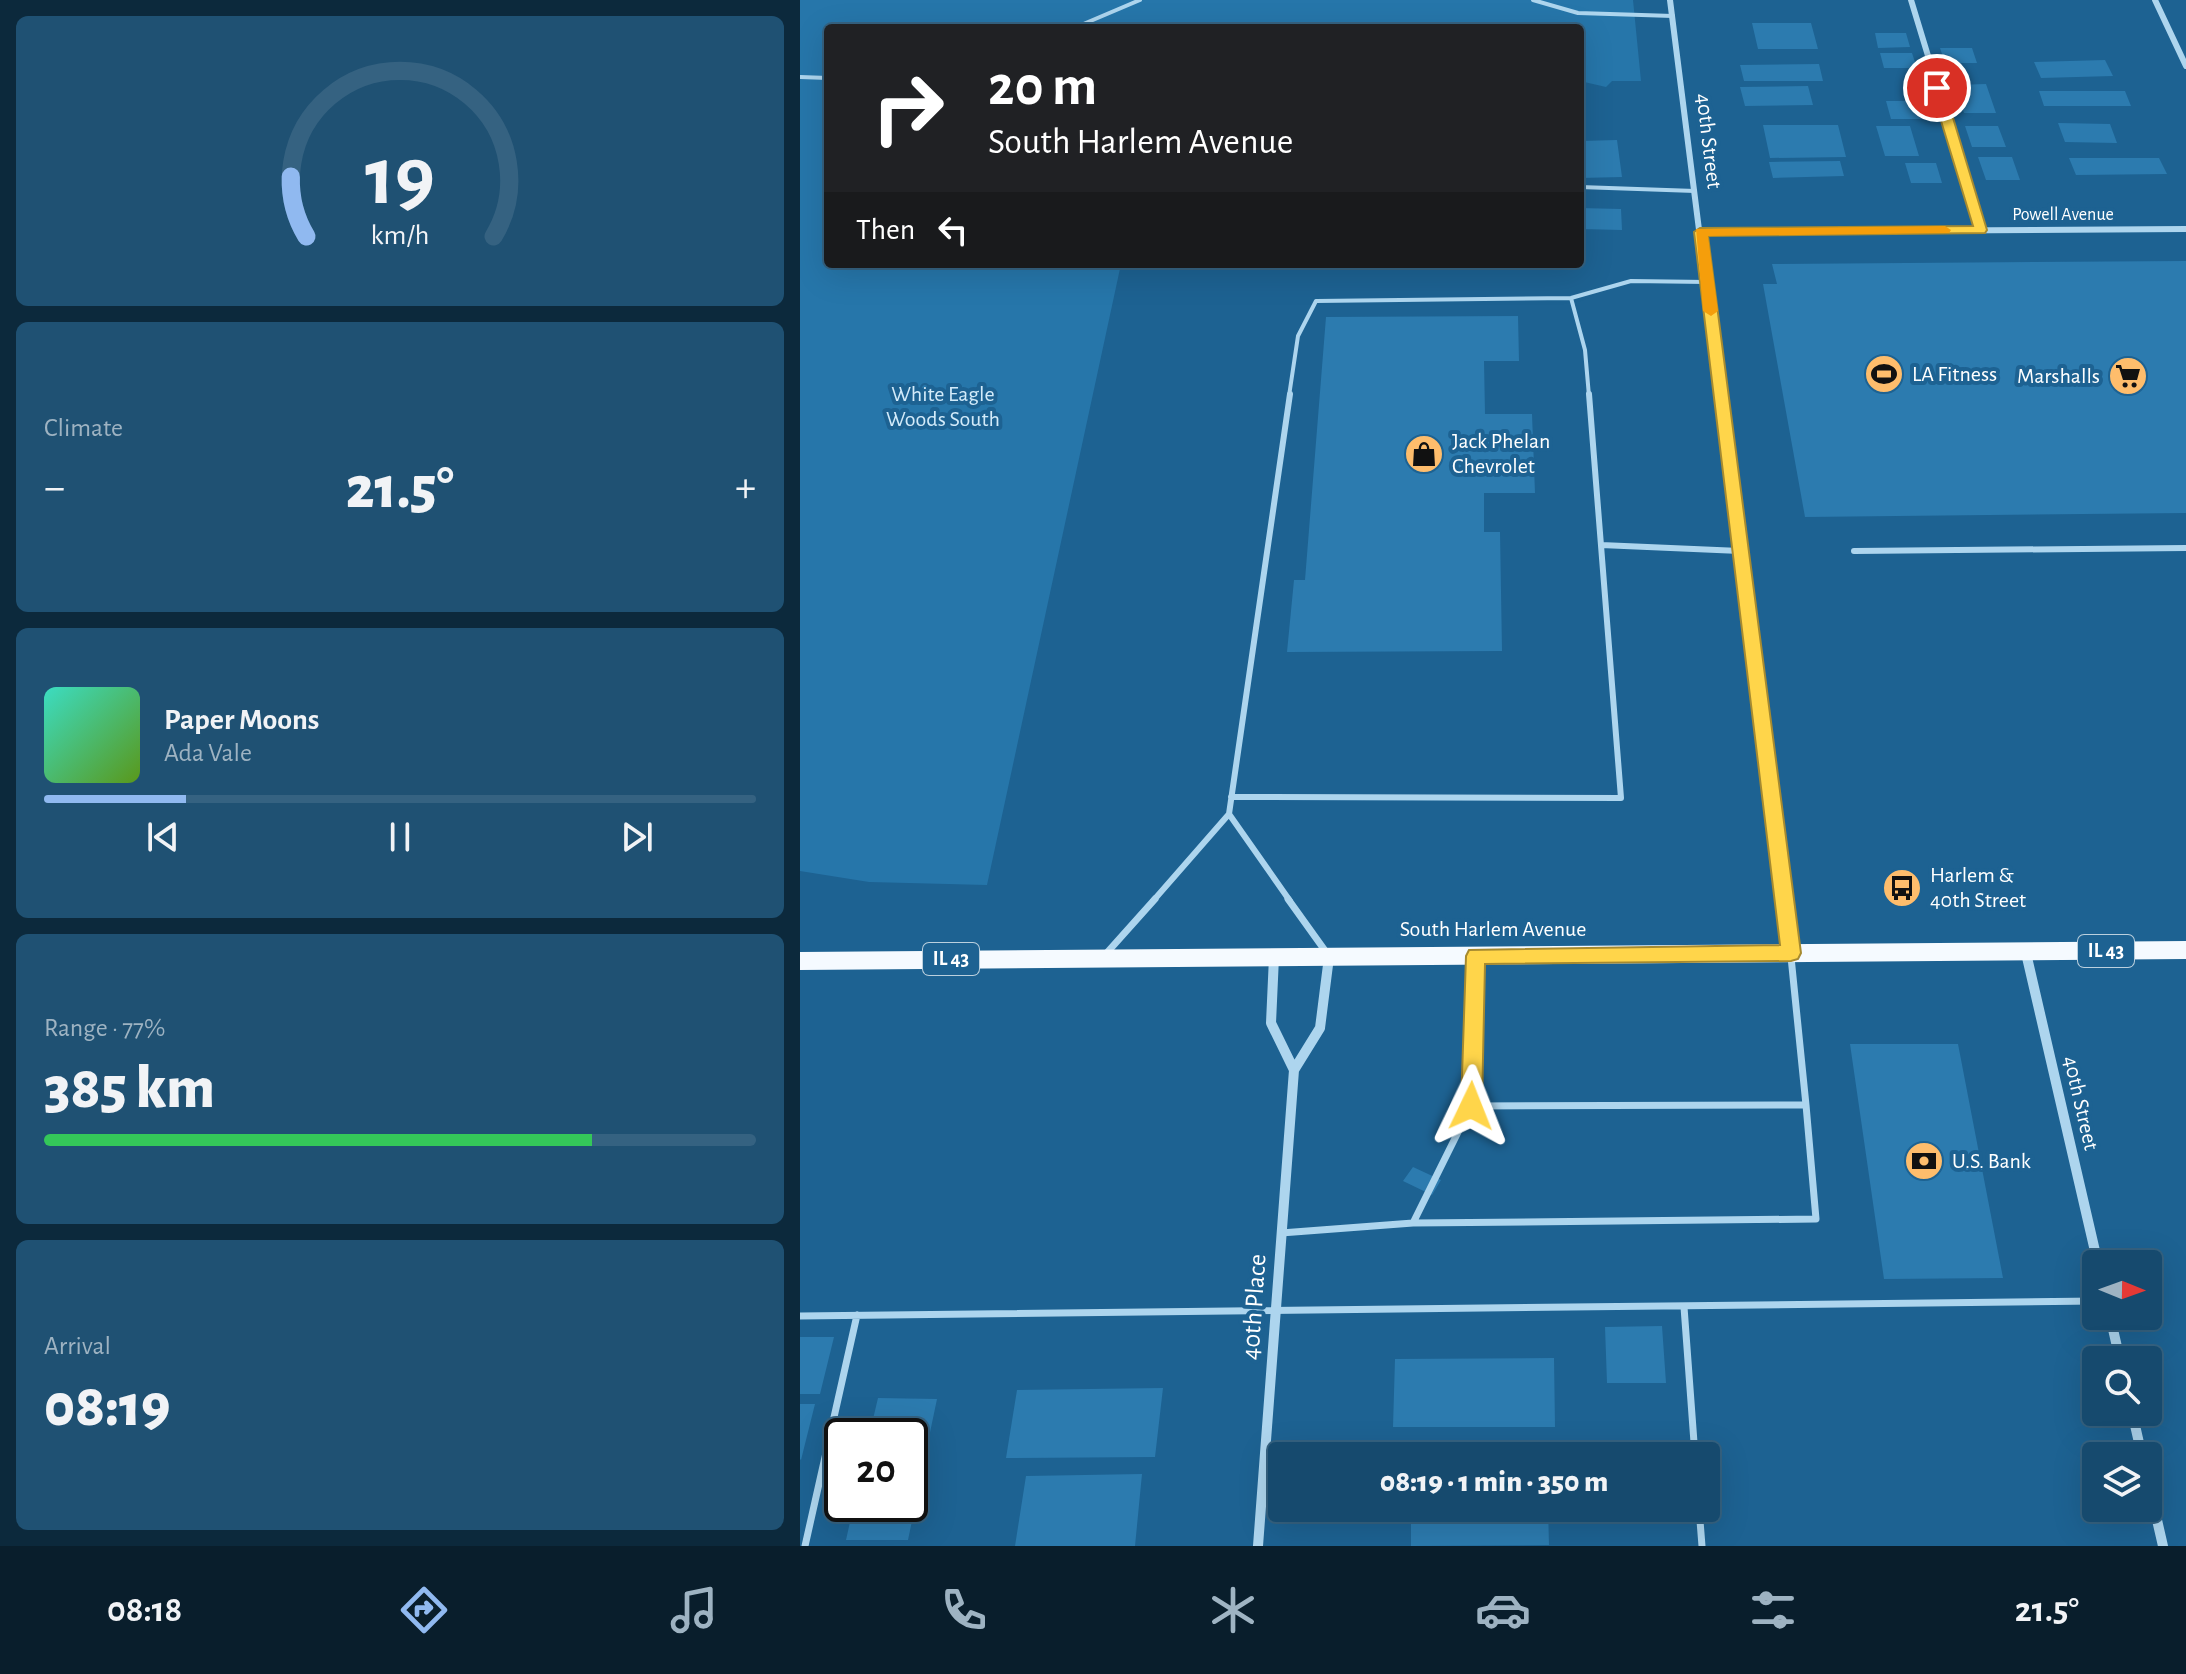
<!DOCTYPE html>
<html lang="en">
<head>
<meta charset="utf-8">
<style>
  :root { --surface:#164a6e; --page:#1f5173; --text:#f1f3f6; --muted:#9eb3c2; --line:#356281; --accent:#90b9f0 }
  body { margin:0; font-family:"Alegreya Sans",sans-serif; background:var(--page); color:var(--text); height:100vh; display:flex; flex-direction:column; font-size:30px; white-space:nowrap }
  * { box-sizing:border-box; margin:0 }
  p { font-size:26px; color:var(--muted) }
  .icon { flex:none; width:44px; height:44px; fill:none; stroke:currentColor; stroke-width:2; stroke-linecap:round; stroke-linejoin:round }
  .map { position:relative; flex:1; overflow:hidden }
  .drawer { display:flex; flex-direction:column; gap:16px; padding:16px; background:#0c293c; width:800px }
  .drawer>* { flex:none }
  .hud { position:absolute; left:24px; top:24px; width:760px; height:244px; border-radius:8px; box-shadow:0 8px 32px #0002,0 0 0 2px var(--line); background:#202124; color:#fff; overflow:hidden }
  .needle { width:52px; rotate:91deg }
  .tools { position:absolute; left:1282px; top:1250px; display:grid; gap:16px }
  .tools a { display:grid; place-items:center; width:80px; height:80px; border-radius:8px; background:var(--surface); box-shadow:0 8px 32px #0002,0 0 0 2px var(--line); font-size:40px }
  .speed { position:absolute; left:24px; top:1418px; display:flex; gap:16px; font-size:40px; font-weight:700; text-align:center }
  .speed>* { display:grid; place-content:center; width:104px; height:104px; border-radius:50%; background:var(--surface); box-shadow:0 8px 32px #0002,0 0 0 2px var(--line); line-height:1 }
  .speed .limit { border:4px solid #111; border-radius:12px; background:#fff; color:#111 }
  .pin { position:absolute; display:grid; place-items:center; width:68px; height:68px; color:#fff; margin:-34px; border:4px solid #fff; border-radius:50%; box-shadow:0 2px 8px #0007 }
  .me { position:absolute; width:88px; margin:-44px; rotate:2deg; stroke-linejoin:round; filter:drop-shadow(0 0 6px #0008) }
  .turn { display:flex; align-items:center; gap:28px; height:168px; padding:0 32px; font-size:36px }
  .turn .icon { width:104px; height:104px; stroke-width:2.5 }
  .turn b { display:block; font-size:56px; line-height:68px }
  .then { display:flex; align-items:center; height:76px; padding:0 32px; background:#0003; gap:16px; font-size:30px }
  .big { font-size:60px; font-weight:800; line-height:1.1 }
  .drawer .card { flex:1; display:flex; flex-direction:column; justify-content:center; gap:12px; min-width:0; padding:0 28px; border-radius:12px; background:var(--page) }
  .drawer .dial { align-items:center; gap:0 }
  .dial svg { height:208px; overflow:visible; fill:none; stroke:var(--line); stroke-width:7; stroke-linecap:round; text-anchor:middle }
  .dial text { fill:var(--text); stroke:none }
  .song { display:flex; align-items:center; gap:24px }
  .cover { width:96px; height:96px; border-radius:12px; background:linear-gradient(135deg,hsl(170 70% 55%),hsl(90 70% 35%)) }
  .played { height:8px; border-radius:4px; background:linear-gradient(90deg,var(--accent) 20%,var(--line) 20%) }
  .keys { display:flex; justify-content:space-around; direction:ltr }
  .heat { display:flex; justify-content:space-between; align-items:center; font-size:44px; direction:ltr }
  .charge { height:12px; border-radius:6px; background:linear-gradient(90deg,#34c759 77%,var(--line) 0) }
  .trip { position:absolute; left:468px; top:1442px; width:452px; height:80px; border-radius:8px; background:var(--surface); box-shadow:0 8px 32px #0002,0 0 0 2px var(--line); font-weight:800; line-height:80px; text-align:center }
  .tab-bar { display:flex; height:128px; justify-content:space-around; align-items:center; background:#091e2c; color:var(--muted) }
  .tab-bar .icon { width:56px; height:56px }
  .tab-bar .selected { color:var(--accent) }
  .tab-bar b { font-size:36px; color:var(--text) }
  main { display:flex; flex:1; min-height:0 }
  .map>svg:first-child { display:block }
  .green { fill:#2676aa }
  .building { fill:#2c7baf }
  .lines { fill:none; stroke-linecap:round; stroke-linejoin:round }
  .lane-far2 { stroke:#add5ee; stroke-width:4 }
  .lane-far1 { stroke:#add5ee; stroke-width:6 }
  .lane { stroke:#add5ee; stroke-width:7 }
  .street-far2 { stroke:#add5ee; stroke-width:6 }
  .street-far1 { stroke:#add5ee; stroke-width:7 }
  .street { stroke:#add5ee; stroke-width:10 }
  .primary { fill:#f5faff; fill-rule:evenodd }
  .route { fill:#ffd54a; stroke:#a68a30; stroke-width:2 }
  .slow { fill:#f59e0b }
  .labels { text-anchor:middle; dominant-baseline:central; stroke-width:8; stroke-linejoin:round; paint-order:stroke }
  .far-street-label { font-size:18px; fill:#fff; stroke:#1d6292 }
  .shield { fill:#1d6292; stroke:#bbd0de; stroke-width:2 }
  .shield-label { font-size:20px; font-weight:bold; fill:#fff }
  .street-label { font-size:22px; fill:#fff; stroke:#1d6292 }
  .poi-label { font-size:22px; fill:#fff; stroke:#1d6292; text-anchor:start }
  .park-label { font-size:22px; fill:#d3ebfa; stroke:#1d6292 }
  .near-street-label { font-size:26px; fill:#fff; stroke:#1d6292 }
</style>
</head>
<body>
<main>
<section class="drawer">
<div class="card dial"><svg viewBox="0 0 100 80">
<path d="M14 69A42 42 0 1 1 86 69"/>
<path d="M14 69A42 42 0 0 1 8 46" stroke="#90b9f0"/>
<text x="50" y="56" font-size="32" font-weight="700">19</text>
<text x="50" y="72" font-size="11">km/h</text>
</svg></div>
<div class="card"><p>Climate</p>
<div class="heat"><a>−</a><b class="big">21.5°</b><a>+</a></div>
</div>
<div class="card">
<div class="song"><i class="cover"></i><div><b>Paper Moons</b><p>Ada Vale</p></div></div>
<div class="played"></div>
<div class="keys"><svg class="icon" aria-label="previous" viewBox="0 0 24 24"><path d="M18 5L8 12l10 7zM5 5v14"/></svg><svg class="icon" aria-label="pause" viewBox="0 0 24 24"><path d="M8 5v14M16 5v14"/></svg><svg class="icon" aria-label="next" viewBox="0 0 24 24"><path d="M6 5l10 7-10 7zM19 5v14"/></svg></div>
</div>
<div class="card"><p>Range · 77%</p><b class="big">385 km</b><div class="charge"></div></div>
<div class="card"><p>Arrival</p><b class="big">08:19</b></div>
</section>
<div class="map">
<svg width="1386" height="1546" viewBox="0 0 1386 1546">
  <rect width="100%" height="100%" fill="#1d6292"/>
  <path class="green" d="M0 0H833L841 81H812L806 87 780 81V28H28V264H321L187 885 69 882 0 871Z"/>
  <path class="building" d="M952 23H1011L1018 49H958Z
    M1075 33H1106L1110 47 1078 48Z
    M1140 48H1172L1177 63H1145Z
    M1080 53H1112L1117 68H1084Z
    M1305 60 1313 76 1241 78 1234 62Z
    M1019 64 1023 81H944L940 65Z
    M1186 84 1196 113H1164L1154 85Z
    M1008 86 1013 105 945 106 940 87Z
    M1239 91H1325L1331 106H1244Z
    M1086 101H1124L1129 119H1091Z
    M1258 123 1310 124 1317 143 1265 142Z
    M963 125H1038L1046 157 970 158Z
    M1076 126H1110L1119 156H1085Z
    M1165 126H1198L1206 147H1172Z
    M817 140 822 177 780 178V141Z
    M1178 157H1212L1220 180H1186Z
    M1269 158H1359L1367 174 1276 175Z
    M1040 161 1044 176 973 178 969 162Z
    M1105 163H1136L1142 183H1111Z
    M780 208 821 209 822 230 780 229Z
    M1386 261V513L1005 517 963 284H977L972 264Z
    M718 316 719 361H684L685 414H732L735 493H684V532H700L702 651 487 652 494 580H505L526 317Z
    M1050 1044H1158L1203 1278 1084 1279Z
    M613 1167 641 1180 632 1195 603 1181Z
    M862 1326 866 1383H807L805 1327Z
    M0 1337H34L20 1394H0Z
    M754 1358 755 1427H593L595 1359Z
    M363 1388 355 1457 206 1458 217 1390Z
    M78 1398 137 1399 123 1466H110V1436H69Z
    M0 1404H15L1 1460 0 1459Z
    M342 1474 335 1546H215L226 1476Z
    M110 1478H121L108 1540H46L54 1504H110Z
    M611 1508H748L749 1545 611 1546Z"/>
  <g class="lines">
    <path class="lane-far2" d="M733 0 778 13 873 16
      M274 28 340 0
      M0 77 28 78
      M780 187 895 191
      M771 298 785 350 789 396
      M489 396 498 336 516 301 771 298 831 281 907 282"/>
    <path class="lane-far1" d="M801 545 940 551
      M1054 551 1386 548
      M431 797 821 798 789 394
      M429 814 490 901
      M353 901 429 814 490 394"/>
    <path class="lane" d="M488 899 526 952
      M304 956 355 899
      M671 1106 1006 1105 991 957
      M613 1223 1016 1219 1006 1105
      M481 1233 613 1223 671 1106 676 956
      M884 1307 895 1456
      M0 1316 1296 1301
      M899 1508 902 1546
      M5 1546 57 1315"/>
    <path class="street-far2" d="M870 0 920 396
      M1111 0 1181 230
      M1355 0 1386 66
      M900 232 1386 229"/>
    <path class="street-far1" d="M920 394 984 901"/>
    <path class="street" d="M984 899 991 952
      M1226 953 1298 1264
      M474 957 471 1023 494 1070
      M1310 1316 1320 1360
      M1332 1412 1342 1456
      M1348 1481 1363 1546
      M458 1546 494 1070 520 1028 529 957"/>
    <path class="primary" d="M1386 941V959L0 970V952Z"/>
  </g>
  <path class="route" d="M1137 84 1144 88 1187 230 1185 233 908 236 1001 953 998 959 991 961 685 964 682 1106 679 1112 671 1115 664 1112 661 1106 666 956 669 950 980 945 894 232 900 228 1173 226 1131 88Z"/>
  <path class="slow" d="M1145 226 1151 230 1149 233 908 236 918 311 911 316 903 311 896 229Z"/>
  <defs>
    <g id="stadium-disc" transform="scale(2)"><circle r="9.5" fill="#febd6c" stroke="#1d6292"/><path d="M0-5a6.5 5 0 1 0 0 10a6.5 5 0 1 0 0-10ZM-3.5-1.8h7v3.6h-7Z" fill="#111"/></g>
    <g id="supermarket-disc" transform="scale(2)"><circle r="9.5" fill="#febd6c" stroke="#1d6292"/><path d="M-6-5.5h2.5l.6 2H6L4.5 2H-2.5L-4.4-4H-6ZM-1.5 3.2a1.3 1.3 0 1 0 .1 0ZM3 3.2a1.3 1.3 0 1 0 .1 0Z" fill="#111"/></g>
    <g id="shop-disc" transform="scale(2)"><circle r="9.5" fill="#febd6c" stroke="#1d6292"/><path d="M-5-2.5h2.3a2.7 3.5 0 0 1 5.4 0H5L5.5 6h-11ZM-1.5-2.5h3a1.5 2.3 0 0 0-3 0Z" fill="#111"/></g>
    <g id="bus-disc" transform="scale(2)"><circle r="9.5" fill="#febd6c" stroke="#1d6292"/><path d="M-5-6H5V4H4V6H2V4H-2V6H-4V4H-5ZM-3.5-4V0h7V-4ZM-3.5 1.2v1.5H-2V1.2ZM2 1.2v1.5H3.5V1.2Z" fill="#111"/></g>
    <g id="bank-disc" transform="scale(2)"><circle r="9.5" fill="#febd6c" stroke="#1d6292"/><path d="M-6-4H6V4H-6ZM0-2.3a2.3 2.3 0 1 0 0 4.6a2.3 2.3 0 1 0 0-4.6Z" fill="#111"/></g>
  </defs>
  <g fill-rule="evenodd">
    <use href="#stadium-disc" x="1084" y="374"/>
    <use href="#supermarket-disc" x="1328" y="376"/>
    <use href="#shop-disc" x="624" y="454"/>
    <use href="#bus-disc" x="1102" y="888"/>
    <use href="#bank-disc" x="1124" y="1161"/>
  </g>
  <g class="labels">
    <g class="far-street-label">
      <text x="1263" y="215">Powell Avenue</text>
    </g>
    <g class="shield">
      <rect x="1278" y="935" width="56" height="32" rx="6"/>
      <rect x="123" y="943" width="56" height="32" rx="6"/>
    </g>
    <g class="shield-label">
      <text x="1306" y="951">IL 43</text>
      <text x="151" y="959">IL 43</text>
    </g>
    <g class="street-label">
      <text transform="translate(909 141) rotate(83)">40th Street</text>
      <text x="693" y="929">South Harlem Avenue</text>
      <text transform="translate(1281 1103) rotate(77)">40th Street</text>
    </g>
    <g class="poi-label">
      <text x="1112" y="374">LA Fitness</text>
      <text x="1300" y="376" text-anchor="end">Marshalls</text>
      <text x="652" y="441">Jack Phelan<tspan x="652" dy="25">Chevrolet</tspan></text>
      <text x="1130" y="875">Harlem &amp;<tspan x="1130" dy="25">40th Street</tspan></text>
      <text x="1152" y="1161">U.S. Bank</text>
    </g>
    <g class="park-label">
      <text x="143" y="394">White Eagle<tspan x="143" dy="25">Woods South</tspan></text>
    </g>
    <g class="near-street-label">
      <text transform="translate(454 1307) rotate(-86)">40th Place</text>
    </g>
  </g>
</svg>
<div class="tools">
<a><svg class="needle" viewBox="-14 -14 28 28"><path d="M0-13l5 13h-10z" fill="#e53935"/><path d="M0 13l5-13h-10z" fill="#9eb3c2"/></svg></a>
<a><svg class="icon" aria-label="search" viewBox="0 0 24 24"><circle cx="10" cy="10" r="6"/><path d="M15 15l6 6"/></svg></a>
<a><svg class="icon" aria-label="layers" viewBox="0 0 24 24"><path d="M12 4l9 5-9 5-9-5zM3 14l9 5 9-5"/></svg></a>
</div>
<div class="speed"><div class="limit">20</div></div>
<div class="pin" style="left:1137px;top:88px;background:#d93025"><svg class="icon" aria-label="arrive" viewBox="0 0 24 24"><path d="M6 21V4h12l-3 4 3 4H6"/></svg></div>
<svg class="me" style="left:671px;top:1106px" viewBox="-20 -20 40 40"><path d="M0-17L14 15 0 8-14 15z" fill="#ffd54a" stroke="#fff" stroke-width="4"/></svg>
<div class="trip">08:19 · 1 min · 350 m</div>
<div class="hud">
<div class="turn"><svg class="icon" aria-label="right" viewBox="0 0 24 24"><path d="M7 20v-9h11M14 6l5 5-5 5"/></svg><div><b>20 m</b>South Harlem Avenue</div></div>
<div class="then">Then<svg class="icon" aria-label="left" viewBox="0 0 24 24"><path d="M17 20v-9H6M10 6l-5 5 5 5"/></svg></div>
</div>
</div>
</main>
<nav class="tab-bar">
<b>08:18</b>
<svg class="icon selected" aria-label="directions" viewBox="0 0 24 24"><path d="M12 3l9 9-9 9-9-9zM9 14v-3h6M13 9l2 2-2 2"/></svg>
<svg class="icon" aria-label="music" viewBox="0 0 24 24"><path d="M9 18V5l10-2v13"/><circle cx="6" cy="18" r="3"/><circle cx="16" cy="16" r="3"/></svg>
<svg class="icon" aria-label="phone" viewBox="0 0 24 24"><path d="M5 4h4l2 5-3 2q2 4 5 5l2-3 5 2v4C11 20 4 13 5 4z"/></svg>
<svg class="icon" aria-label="climate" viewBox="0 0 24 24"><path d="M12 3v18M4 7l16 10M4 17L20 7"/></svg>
<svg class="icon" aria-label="car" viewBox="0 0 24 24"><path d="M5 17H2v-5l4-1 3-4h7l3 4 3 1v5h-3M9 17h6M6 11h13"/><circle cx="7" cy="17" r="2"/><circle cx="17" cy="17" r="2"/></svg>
<svg class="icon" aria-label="filters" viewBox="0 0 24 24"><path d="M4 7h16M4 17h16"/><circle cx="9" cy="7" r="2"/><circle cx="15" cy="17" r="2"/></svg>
<b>21.5°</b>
</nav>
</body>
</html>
